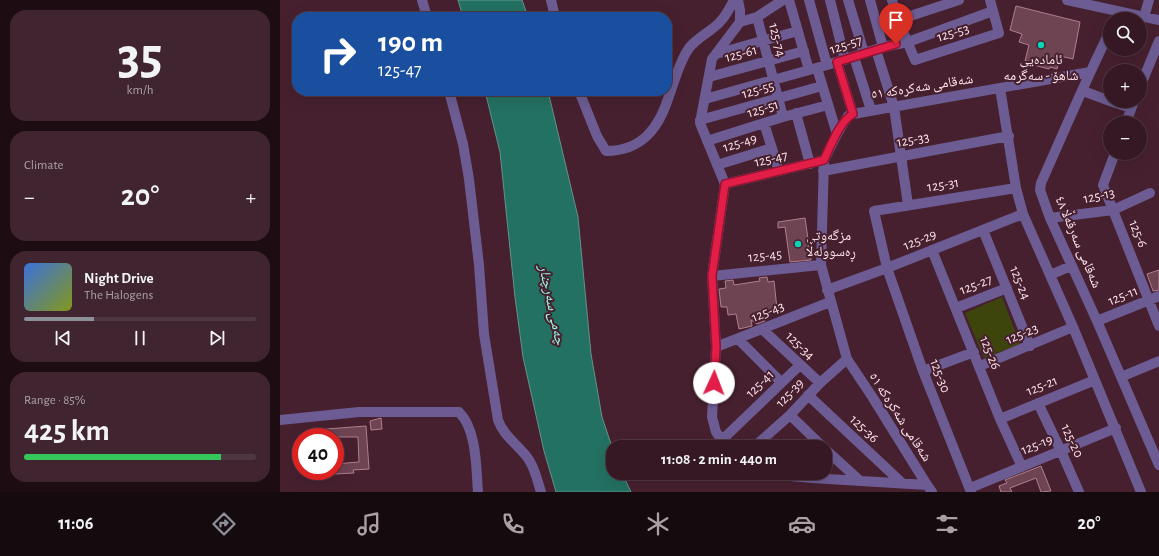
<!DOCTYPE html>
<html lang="en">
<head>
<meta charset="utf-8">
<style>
  :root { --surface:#351823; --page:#402530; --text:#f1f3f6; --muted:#aaa0a6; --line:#4f3741; --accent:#8c9099 }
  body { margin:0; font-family:"Alegreya Sans","Noto Naskh Arabic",sans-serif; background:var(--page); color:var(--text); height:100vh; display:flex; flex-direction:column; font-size:15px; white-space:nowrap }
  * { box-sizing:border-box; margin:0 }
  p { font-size:13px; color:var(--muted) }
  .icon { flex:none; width:22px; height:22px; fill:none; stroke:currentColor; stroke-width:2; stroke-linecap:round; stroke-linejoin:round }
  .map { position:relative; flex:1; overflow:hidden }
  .drawer { display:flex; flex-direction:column; gap:10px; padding:10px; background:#1d0d13; width:280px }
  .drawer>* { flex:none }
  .hud { position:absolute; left:12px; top:12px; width:380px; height:84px; border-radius:16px; box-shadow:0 4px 16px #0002,0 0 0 1px var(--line); background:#1a4fa0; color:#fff; overflow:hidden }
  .controls { position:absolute; left:823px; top:12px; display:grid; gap:8px }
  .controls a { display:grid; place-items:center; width:44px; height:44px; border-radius:50%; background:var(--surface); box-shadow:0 4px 16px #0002,0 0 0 1px var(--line); font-size:20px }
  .speed { position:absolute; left:12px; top:428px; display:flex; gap:8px; font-size:20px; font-weight:700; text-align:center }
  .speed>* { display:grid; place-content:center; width:52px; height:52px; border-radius:50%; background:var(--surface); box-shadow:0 4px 16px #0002,0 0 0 1px var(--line); line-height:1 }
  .speed .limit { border:6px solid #d22; background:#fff; color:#111 }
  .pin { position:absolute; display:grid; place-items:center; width:34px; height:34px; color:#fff; margin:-41px -17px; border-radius:50% 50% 50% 0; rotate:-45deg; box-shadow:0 0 4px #0007 }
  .pin .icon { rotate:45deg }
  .me { position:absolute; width:44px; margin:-22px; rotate:2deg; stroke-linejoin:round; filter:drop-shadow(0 0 3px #0008) }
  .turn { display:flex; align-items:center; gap:14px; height:84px; padding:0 20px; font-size:18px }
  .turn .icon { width:52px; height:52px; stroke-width:2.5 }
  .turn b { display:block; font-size:28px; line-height:34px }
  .big { font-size:30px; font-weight:700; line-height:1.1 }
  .drawer .widget { flex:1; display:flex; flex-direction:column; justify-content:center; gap:6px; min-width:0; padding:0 14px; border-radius:16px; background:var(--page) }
  .drawer .dial { align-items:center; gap:0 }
  .dial b { font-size:52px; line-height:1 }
  .song { display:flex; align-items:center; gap:12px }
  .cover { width:48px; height:48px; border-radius:6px; background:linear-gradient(135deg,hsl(220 70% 55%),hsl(70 70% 35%)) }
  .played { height:4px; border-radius:2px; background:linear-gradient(90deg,var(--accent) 30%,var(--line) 30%) }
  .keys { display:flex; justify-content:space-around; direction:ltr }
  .heat { display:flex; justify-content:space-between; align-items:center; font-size:22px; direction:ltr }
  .charge { height:6px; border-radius:3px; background:linear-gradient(90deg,#34c759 85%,var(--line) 0) }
  .trip { position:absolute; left:326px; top:440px; width:226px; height:40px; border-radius:16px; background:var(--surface); box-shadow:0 4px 16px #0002,0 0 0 1px var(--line); font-weight:700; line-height:40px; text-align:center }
  .menu { display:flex; height:64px; justify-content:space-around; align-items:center; background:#150a0e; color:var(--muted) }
  .menu .icon { width:28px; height:28px }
  .menu .selected { color:var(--accent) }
  .menu b { font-size:18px; color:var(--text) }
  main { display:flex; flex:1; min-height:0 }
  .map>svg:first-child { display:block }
  .green { fill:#3d450c }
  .water { fill:#237162; stroke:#64938a }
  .building { fill:#6e4352; stroke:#af7f8f }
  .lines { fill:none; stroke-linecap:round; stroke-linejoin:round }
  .minor { stroke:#6c5c93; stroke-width:10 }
  .route-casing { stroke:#92132f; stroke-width:10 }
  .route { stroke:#e11d48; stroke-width:7 }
  .poi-dot { fill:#07d5b6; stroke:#47202f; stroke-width:1.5 }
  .labels { text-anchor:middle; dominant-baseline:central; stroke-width:4; stroke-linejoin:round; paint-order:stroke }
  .street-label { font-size:14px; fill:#fbe1e9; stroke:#47202f }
  .poi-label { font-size:14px; fill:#fbe1e9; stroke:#47202f }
  .water-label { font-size:15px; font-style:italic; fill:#99f9e2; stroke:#47202f }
</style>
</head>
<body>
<main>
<section class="drawer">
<div class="widget dial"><b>35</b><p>km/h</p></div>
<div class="widget"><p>Climate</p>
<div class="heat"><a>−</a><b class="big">20°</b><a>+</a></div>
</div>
<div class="widget">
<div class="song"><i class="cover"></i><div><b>Night Drive</b><p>The Halogens</p></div></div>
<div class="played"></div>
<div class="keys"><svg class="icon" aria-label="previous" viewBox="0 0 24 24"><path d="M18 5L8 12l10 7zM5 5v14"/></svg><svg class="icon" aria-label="pause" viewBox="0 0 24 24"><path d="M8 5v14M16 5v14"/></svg><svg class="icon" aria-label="next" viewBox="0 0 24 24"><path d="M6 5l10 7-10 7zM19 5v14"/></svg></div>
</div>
<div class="widget"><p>Range · 85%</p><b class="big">425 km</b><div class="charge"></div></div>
</section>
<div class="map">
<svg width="879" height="492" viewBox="0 0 879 492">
  <rect width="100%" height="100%" fill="#47202f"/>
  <path class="green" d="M722 297 740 344 704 358 685 313Z"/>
  <path class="water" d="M178 0H242L248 17H183Z
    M205 91H268L298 217 311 354 322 417 333 450V473H342L351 492H276L264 451 243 357 235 297 220 152Z"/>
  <path class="building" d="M736 6 800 22 793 59 780 56 777 69 770 67 769 69 746 63 747 61H745L749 45 739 42 742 34 730 30Z
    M525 218 531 260 510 262 505 227 498 228V222Z
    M879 270V290L873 291 867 274Z
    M487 277 488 282 494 281 497 309 478 311 487 318 485 321 477 324 471 320 472 326 459 329 456 314 448 315 447 307H441L439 289 446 288 445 281 453 280 454 285 480 281 479 278Z
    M101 418 102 429 91 430 90 421Z
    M86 426 89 469 73 470 74 473 55 474V464L79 462 78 437H34L33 430Z
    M761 466 771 491 761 492 756 478 730 488 732 492H721L719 486 727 483 725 480Z"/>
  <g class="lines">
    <path class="minor" d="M142 0 147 17
      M271 0 275 17
      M509 0 529 70
      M529 0 547 65
      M550 0 565 60
      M568 0 584 53
      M590 0 603 47
      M612 0 618 20 635 60 719 33 710 0
      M787 0 879 20
      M477 17 503 117
      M864 17 869 0
      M618 20 679 0
      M460 22 477 17 503 0
      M830 31C805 81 784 132 761 183L760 190 770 218 817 321 879 465
      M596 50 614 107 628 205
      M436 54 518 31
      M574 57 591 110
      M557 62 573 114
      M537 68 557 134
      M429 77 524 51
      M860 87 879 41
      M720 88 736 188 743 214 793 327 861 492
      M169 91 183 144 189 179 199 265 204 334 218 420C223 435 237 444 247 457 255 467 257 480 261 492
      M299 91 317 136 326 151C362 151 379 128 389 96 395 80 399 62 409 48 418 37 430 32 439 23 446 16 450 8 454 0
      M803 91 830 101
      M425 99 547 65 603 47 628 42 713 11
      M830 101 851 108
      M516 113 530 164
      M420 120 542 86
      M484 123 499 171
      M846 123 854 101
      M427 141 503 117 548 105
      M835 153 823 185 879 326
      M437 165 492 148
      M543 171 729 136
      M445 184 544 160
      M770 218 833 210 870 193
      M703 230 750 346
      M652 250 720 419 742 467
      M770 275 791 266
      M432 276 541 265
      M547 290 607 268 743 214
      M676 308 727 288
      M817 321 879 296
      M482 329 540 383
      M458 339 501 382
      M436 347 550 302
      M700 366 793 327
      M643 371 694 352
      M841 377 879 361
      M528 395 622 483
      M758 403 781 451 799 492
      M510 415 543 447
      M720 419 815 380
      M0 420 79 412H179C197 430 196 467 198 492
      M442 440 520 365
      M450 447 442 440 436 432 432 417 436 347 432 276 445 184 420 123 432 59 460 22V10L458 0
      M474 447 510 415 540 383 567 359
      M526 447 534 439
      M545 449 579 480
      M496 473 510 476 532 478 647 485 652 492
      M647 485 593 398 567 359 541 265 544 160 557 134 568 116 573 114 810 72
      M690 488 836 428
      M691 492 643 371 607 268 594 211 736 188"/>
  </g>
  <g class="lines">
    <g class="route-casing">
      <path id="route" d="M434 383 436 347 432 276 445 184 544 160C550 147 560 121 573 114L557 62 616 44"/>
    </g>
    <use href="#route" class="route"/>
  </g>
  <g class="poi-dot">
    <circle cx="761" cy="45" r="4"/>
    <circle cx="518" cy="244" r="4"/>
  </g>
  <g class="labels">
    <g class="street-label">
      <text transform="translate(673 33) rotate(-17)">125-53</text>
      <text transform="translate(497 40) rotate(76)">125-74</text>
      <text transform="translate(566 45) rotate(-18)">125-57</text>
      <text transform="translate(461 54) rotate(-15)">125-61</text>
      <text transform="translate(642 87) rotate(-9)">شەقامی شەکرەکە ٥١</text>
      <text transform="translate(478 90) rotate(-16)">125-55</text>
      <text transform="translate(483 109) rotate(-17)">125-51</text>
      <text transform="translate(633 140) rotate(-10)">125-33</text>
      <text transform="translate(460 143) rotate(-17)">125-49</text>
      <text transform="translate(491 159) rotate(-13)">125-47</text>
      <text transform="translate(663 185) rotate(-9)">125-31</text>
      <text transform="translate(819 196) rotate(-12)">125-13</text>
      <text transform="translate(858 234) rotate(68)">125-6</text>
      <text transform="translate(640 240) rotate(-22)">125-29</text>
      <text transform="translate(798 242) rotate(67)">شەقامی سەرقەڵا ٤٨</text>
      <text transform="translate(485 256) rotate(-6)">125-45</text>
      <text transform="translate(740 283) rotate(68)">125-24</text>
      <text transform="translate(696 285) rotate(-21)">125-27</text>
      <text transform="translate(843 296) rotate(-22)">125-11</text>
      <text transform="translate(488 312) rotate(-22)">125-43</text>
      <text transform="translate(742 334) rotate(-23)">125-23</text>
      <text transform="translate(520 346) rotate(44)">125-34</text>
      <text transform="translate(710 353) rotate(68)">125-26</text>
      <text transform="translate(660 376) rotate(69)">125-30</text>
      <text transform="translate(480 384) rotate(-44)">125-41</text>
      <text transform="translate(762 386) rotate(-22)">125-21</text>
      <text transform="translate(510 393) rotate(-46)">125-39</text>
      <text transform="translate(620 417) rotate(57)">شەقامی شەکرەکە ٥١</text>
      <text transform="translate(584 429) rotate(43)">125-36</text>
      <text transform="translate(792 441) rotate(65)">125-20</text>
      <text transform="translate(757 445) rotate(-22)">125-19</text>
    </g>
    <g class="poi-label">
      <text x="761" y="60">ئامادەیی<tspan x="761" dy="16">شاهۆ - سەگرمە</tspan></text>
      <text x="526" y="236" text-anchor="start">مزگەوتی<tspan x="526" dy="16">ڕەسوولەڵا</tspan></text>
    </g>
    <g class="water-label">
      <text transform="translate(272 305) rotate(78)">چەمی سەرچنار</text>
    </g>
  </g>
</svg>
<div class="controls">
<a><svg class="icon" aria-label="search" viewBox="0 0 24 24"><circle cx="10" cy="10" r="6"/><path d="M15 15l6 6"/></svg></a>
<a>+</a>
<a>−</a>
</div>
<div class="speed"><div class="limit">40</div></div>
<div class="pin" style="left:616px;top:44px;background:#d93025"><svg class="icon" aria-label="arrive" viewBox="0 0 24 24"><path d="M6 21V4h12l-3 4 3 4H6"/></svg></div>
<svg class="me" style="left:434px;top:383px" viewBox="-20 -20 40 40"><circle r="19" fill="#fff"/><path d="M0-13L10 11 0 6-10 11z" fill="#e11d48"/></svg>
<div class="trip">11:08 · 2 min · 440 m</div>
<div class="hud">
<div class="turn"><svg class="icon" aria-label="right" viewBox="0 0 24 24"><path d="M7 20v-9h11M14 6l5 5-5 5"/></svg><div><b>190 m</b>125-47</div></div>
</div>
</div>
</main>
<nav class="menu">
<b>11:06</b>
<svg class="icon selected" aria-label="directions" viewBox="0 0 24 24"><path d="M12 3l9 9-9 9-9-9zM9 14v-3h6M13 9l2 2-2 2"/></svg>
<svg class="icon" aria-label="music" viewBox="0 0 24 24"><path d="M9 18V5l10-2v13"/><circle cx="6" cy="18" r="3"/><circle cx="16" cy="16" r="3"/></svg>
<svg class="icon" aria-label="phone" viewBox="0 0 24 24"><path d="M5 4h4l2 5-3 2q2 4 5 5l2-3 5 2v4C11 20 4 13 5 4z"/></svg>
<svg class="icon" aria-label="climate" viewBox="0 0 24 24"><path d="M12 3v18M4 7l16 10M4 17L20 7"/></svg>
<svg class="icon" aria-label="car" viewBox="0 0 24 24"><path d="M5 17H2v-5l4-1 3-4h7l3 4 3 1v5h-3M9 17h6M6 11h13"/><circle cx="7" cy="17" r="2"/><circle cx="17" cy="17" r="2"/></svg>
<svg class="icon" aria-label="filters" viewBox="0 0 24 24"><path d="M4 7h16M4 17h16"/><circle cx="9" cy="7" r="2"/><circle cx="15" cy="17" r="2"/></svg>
<b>20°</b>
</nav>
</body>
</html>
